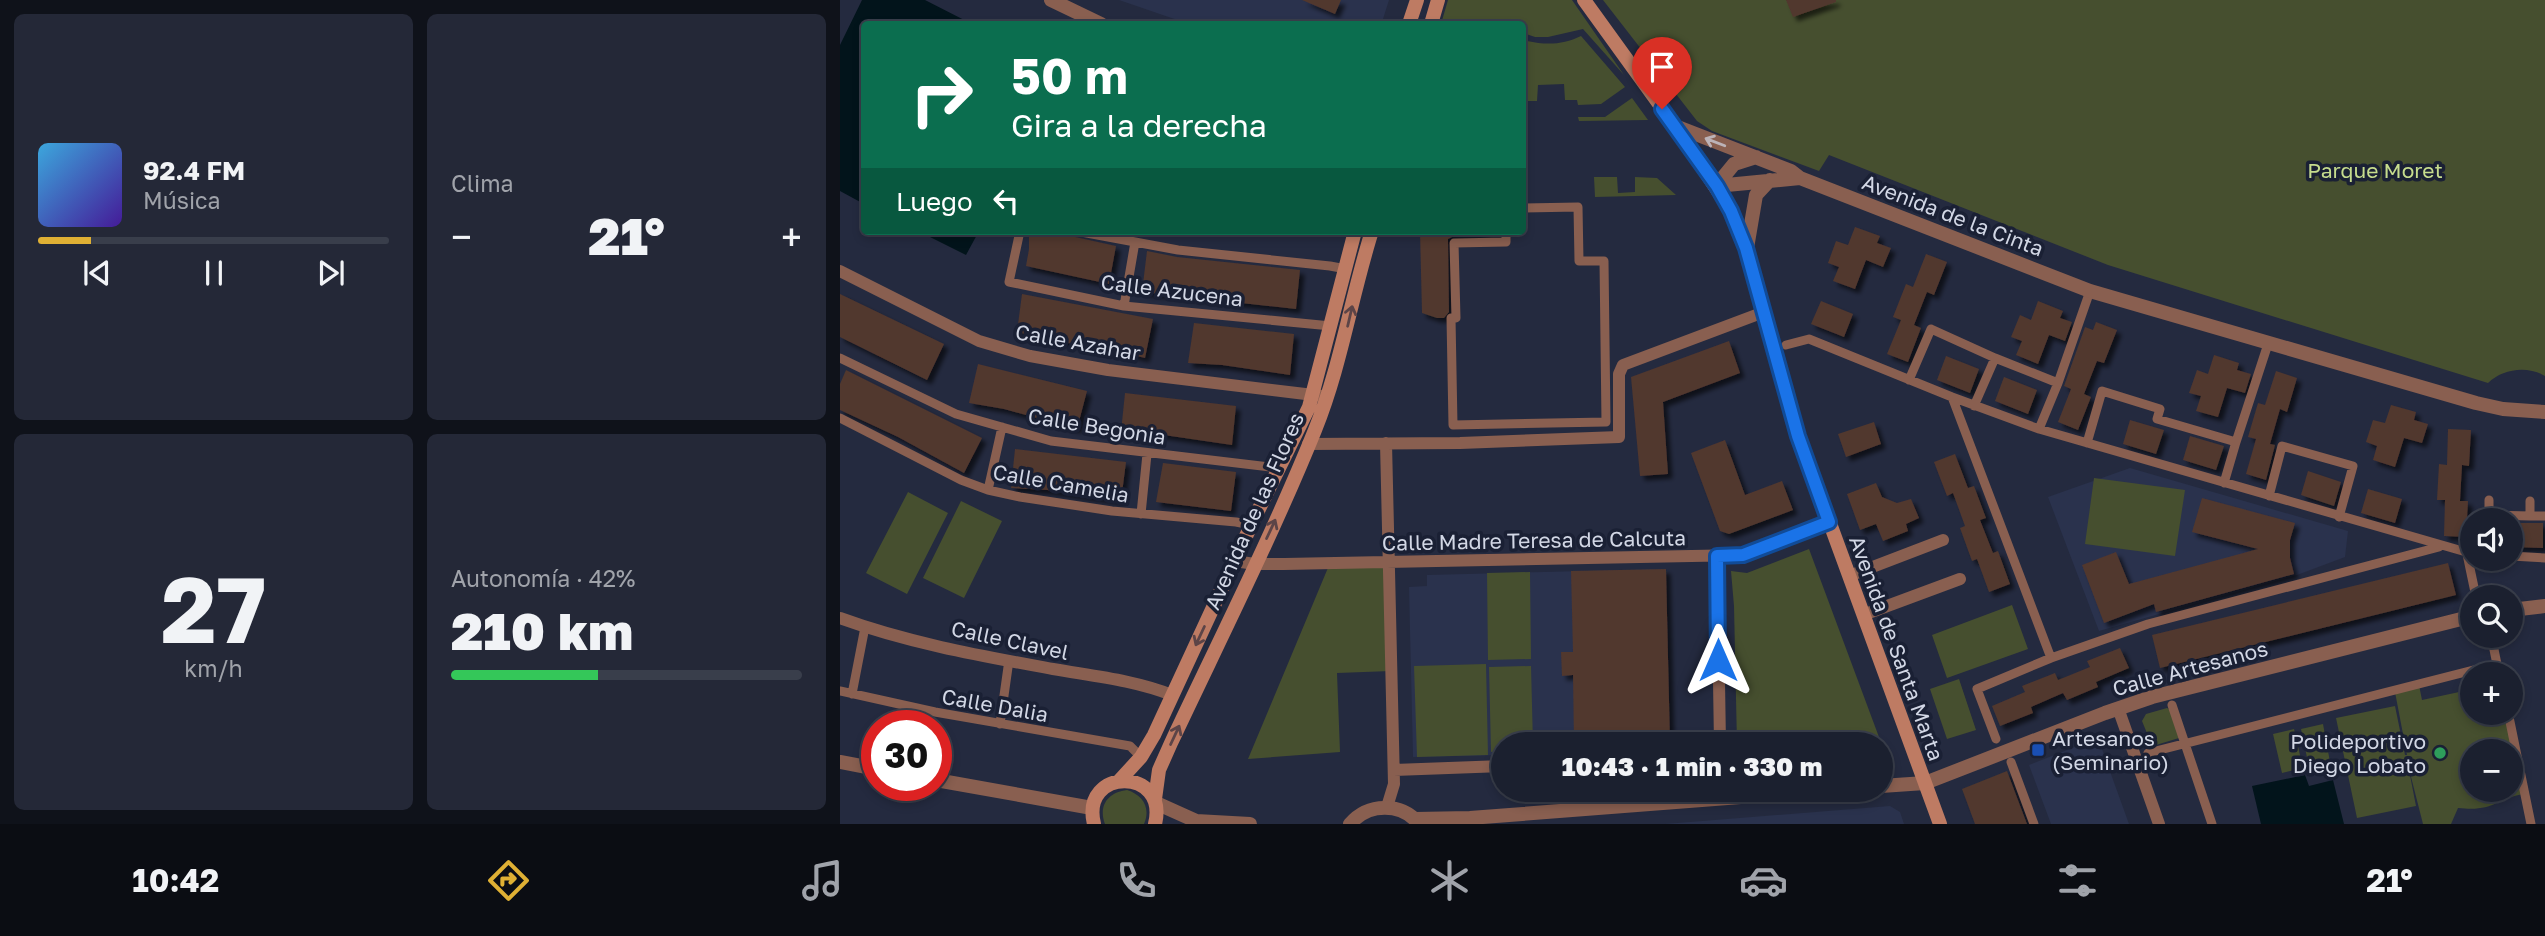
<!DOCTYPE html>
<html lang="es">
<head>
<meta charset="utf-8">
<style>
  :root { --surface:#1b202f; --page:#242837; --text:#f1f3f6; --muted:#a0a3aa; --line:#393e4b; --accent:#dfb034 }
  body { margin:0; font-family:"Golos Text",sans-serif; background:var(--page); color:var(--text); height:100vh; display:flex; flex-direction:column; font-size:26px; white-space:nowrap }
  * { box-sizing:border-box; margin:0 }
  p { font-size:23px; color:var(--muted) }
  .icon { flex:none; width:38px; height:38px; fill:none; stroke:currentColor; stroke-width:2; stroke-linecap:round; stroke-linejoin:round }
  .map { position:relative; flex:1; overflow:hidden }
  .panel { display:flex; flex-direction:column; gap:14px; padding:14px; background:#0f121a; width:840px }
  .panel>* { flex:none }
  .guide { position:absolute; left:21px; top:21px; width:665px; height:214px; border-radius:7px; box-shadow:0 4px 10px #0003,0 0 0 2px var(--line); background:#0b6e4f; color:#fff; overflow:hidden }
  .tools { position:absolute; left:1620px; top:508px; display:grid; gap:14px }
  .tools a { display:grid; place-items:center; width:63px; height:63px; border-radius:50%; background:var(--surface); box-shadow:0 4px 10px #0003,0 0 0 2px var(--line); font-size:35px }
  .speed { position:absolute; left:21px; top:710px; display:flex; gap:14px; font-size:35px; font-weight:700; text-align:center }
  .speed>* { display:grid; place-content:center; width:91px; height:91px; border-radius:50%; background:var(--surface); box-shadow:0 4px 10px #0003,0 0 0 2px var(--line); line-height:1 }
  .speed .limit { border:10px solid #d22; background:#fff; color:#111 }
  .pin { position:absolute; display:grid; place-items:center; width:60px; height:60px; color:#fff; margin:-72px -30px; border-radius:50% 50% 50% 0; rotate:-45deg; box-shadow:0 0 7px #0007 }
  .pin .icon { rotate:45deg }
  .me { position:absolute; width:77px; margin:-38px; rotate:0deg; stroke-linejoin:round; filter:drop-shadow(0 0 5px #0008) }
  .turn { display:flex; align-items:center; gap:24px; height:147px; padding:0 35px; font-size:32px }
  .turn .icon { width:91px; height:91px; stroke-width:2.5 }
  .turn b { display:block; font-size:49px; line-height:60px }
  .then { display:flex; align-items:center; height:66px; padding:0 35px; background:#0003; gap:14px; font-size:26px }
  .big { font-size:52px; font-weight:800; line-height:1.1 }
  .panel .tile { flex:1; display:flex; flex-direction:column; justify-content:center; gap:10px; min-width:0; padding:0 24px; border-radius:10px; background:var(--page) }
  .panel .dial { align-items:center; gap:0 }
  .dial b { font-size:91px; line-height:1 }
  .song { display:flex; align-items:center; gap:21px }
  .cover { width:84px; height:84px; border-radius:10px; background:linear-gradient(135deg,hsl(200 70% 55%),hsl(260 70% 35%)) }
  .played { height:7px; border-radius:4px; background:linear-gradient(90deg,var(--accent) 15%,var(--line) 15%) }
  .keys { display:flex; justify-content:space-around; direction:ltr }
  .heat { display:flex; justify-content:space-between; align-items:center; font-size:38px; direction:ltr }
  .charge { height:10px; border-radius:5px; background:linear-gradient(90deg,#34c759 42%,var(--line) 0) }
  .panel .tiles { flex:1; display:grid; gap:14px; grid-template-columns:repeat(2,1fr) }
  .trip { position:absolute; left:651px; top:732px; width:402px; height:70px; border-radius:35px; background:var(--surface); box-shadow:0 4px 10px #0003,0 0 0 2px var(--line); font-weight:800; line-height:70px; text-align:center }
  .dock { display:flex; height:112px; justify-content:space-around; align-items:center; background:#0b0d13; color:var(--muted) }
  .dock .icon { width:49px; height:49px }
  .dock .on { color:var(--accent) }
  .dock b { font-size:32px; color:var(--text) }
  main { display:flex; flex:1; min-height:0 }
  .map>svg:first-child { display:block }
  .built { fill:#2a324d }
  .green { fill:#464f2f; fill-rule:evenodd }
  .water { fill:#02141b }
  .building { fill:#51372e; filter:url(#shadow) }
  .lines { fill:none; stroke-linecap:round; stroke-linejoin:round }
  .pedestrian { stroke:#895f50; stroke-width:9 }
  .minor { stroke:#895f50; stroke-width:12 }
  .tertiary { stroke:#895f50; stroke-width:14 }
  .secondary { stroke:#be7b63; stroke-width:14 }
  .oneway { stroke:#bcb3b8 }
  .oneway2 { stroke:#5c4447 }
  .route-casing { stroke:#114b97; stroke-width:18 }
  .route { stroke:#1a73e8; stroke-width:12 }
  .transit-dot { fill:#1a4fb4; stroke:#1a2034; stroke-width:2.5 }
  .leisure-dot { fill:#2e9e5b; stroke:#1a2034; stroke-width:2.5 }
  .labels { text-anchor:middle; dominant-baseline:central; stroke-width:7; stroke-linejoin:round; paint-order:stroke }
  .park-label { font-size:21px; fill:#c6dc8d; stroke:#1a2034 }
  .street-label { font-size:21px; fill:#d2d7e5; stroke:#1a2034 }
  .poi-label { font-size:21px; fill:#d2d7e5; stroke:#1a2034; text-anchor:start }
</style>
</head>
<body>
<main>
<section class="panel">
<div class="tiles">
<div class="tile">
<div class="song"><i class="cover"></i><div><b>92.4 FM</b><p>Música</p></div></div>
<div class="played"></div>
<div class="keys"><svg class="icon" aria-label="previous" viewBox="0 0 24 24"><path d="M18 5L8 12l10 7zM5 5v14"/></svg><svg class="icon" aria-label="pause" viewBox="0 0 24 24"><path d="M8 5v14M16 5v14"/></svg><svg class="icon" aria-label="next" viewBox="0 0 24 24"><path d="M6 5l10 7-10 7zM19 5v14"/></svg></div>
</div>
<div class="tile"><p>Clima</p>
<div class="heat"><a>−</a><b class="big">21°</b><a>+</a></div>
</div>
<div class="tile dial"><b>27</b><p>km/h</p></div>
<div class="tile"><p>Autonomía · 42%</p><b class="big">210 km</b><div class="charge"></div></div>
</div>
</section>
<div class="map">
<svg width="1705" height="824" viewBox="0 0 1705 824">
  <defs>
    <filter id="shadow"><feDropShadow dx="4.5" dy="4.5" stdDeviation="2" flood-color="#0009"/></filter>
  </defs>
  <rect width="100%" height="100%" fill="#242a3f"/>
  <path class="built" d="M279 0H549L543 19 526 24H349Z
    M1290 468 1508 531 1505 557 1457 575 1259 631 1208 497Z
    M826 569 830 744H663V755L573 757 569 587 587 586V575Z
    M1258 738 1289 824H1211L1189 765Z
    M1050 806 1060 812 1064 824H825Z"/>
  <path class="green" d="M608 0H732L784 75 743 29 708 37H695L683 33 682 24H601Z
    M763 0H1705V376C1687 365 1662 369 1648 383L1268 265 989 155 979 171 872 131 857 121Z
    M741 36 785 87 761 104 738 105 737 100H725L724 84 698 85 697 101H683V89L688 84 687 41C706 45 723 45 741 36Z
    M792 98 808 120 739 121 738 117H765Z
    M754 177H777L778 193 795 192V177L817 178 836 195 755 197Z
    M1254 478 1345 490 1335 556 1245 544Z
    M68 492 108 513 67 594 26 573Z
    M121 501 162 521 124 598 83 578Z
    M969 549 1049 764 1041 765V744H897L894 606 891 571 907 573Z
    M549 562 551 671 497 673 500 752 408 759 490 563Z
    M690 572 691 659 648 660 647 573Z
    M1172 605 1188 649 1107 678 1092 635Z
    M646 664 648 755 577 757 574 666Z
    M691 666 693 744H663V751L651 752 649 667Z
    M1119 679 1136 730 1107 739 1090 689Z
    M1579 685 1582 700 1633 689V712H1666L1683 794C1654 800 1653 812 1618 808L1611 824H1583L1568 765 1576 806 1517 818 1496 718 1555 706 1565 755H1567L1555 692ZM1633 751H1671V789H1633Z
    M1327 708 1334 712 1339 738 1316 745 1311 743 1302 721 1306 714Z
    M1483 724 1490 762 1469 767 1461 729Z
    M1454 729 1463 768 1442 773 1433 734Z
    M287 790C303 795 311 808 304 824H265C258 806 268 792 287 790Z"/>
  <path class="water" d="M22 0H85L132 24H24V204L0 191V45Z
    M78 231H139L126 255Z
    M1465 775 1469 786 1493 780 1504 824H1421L1412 786Z"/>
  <path class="building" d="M462 0H501L495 14Z
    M946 0H996V2L953 17Z
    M1015 227 1040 236 1037 243 1051 248 1043 267 1026 260 1015 289 993 281 999 267 988 263 996 241 1008 245Z
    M189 231 231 236 276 246 269 284 186 266 189 249Z
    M580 231H659V235L614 236 608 239 609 312 604 318H597L582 313Z
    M307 251 337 257 460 270 456 309 302 292Z
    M1086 254 1107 262 1094 295 1087 292 1074 325 1081 328 1068 362 1047 354 1061 320 1053 317 1066 284 1073 287Z
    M0 294 104 344 87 380 0 337Z
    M182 294 313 319 305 358 261 347 219 342 177 332Z
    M981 301 1013 314 1004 337 971 324Z
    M1198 301 1223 311 1220 318 1232 322 1225 341 1209 335 1198 364 1176 355 1182 341 1171 337 1180 315 1191 320Z
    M1256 322 1277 330 1264 363 1257 361 1244 394 1251 397 1238 430 1218 422 1231 389 1224 386 1245 327 1253 330Z
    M354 323 454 334 450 375 382 365 348 363Z
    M889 341 900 373 823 402 828 474 800 476 791 377Z
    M1374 355 1399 363 1397 370 1411 374 1405 393 1387 388 1378 417 1356 411 1361 396 1349 393 1357 370 1368 374Z
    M1106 356 1139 369 1130 393 1097 380Z
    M138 364 247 391 237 429 164 409 129 403Z
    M6 370 142 438 124 473 58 437 0 410V384Z
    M1436 371 1457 378 1447 412 1440 409 1430 444 1435 445 1426 480 1406 474 1416 439 1408 437 1418 403 1425 405Z
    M1164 377 1197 390 1188 414 1155 401Z
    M285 393 396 406 392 445 317 434 281 432Z
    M1551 405 1576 412 1574 420 1588 424 1582 443 1564 438 1555 467 1533 460 1537 446 1526 442 1533 420 1545 423Z
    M1290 420 1324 430 1316 454 1283 444Z
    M1034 422 1041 444 1006 457 998 434Z
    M1608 429 1631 430 1629 466 1622 465 1620 501H1628L1626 537 1604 536 1605 500H1597L1599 464 1607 465Z
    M1350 436 1384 446 1376 470 1343 460Z
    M885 440 905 495 942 481 953 510 889 534 880 531 851 453Z
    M175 449 286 462 281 501 207 490 171 488Z
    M1115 454 1128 488 1134 486 1146 518 1140 520 1153 553 1158 551 1170 584 1149 592 1137 559 1132 561 1120 528 1125 526 1113 493 1107 496 1094 462Z
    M323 463 396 472 391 511 316 502Z
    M1468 471 1501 482 1494 506 1461 495Z
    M1036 483 1042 497 1057 503 1071 499 1079 518 1066 524 1068 531 1043 541 1036 524 1020 530 1007 494Z
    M1528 489 1562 499 1555 523 1521 513Z
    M1362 498 1455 523 1450 540V558L1454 574 1316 612 1314 604 1264 623 1242 565 1276 552 1289 584 1418 549 1352 532Z
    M1671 523H1703V548L1671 547Z
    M1608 563 1616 595 1320 668 1312 635Z
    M826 569 830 744H734L733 675 722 676 721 652H733L731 571Z
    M1280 648 1289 668 1256 682 1258 687 1227 700 1223 693 1191 707 1193 713 1160 726 1152 706 1185 692 1182 686 1215 673 1218 680 1250 667 1247 661Z
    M1167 771 1187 824H1135L1122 789Z"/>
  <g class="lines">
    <path class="pedestrian" d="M180 231 169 282 284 306 491 326
      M236 231 338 250 490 266 506 269
      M666 231V242L614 243 616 318H611L613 425 766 422 764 261H739L738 207 682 208
      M284 306 295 242
      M946 345 969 339 1112 397 1199 429 1633 554
      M0 358 116 414 211 441 438 468
      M1155 358 1218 383 1199 429
      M1069 380 1091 329 1155 358 1134 406
      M1218 383 1250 291
      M1112 397 1211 658
      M0 418 121 480 148 490 180 497 272 511 396 522 411 525
      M1396 442 1428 344
      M1247 443 1262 391 1320 409 1317 419 1396 442 1384 483
      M148 490 162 427
      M1429 496 1442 446 1513 466 1499 517
      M301 514 307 454
      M1649 515 1690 516V501
      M1690 516H1705
      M1649 518V500
      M1627 554 1636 597
      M1671 556 1705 558
      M1651 635 1659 674
      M0 691 95 712 290 746 301 757
      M12 694 25 627
      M1332 705 1372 824
      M1668 712 1691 824
      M160 724 169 660
      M1156 739 1137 689 1211 658 1308 624 1599 547
      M1308 753 1657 664
      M1171 762 1194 824"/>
    <path class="minor" d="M0 271 139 341 190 356 268 370 482 396
      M546 443 554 784 547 807
      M468 444 620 443 779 437V374L783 365 924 312
      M877 556 880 744
      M394 561 415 564H444L903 555 989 522
      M1009 576 1103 540
      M1023 615 1120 579
      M0 618C68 643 142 656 213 669 253 676 294 680 332 695
      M1278 708 1319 824
      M554 770 663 766"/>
    <path class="tertiary" d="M211 0 261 24
      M835 126 951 171 960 178 1250 291 1636 403 1663 409 1705 412
      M876 186 960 178
      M876 186 894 164 916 157
      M907 248 916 195 930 180
      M1671 610 1705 606
      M0 762 37 769
      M96 780 252 808
      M1041 786 1085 783 1265 713 1312 697 1633 616
      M316 803 356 821 410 824
      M575 819 630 818 1004 789
      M510 824C528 803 561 802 579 824"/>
    <path class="secondary" d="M744 0 835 126 891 211 907 248 958 436 1100 824
      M569 24 577 0
      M591 24 598 0
      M279 781 301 757 314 735 414 519 469 407 515 231
      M315 799 319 770 331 743C380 639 432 536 475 430 501 366 511 297 532 231
      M254 824C240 767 329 767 315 824"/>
  </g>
  <defs><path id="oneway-shaft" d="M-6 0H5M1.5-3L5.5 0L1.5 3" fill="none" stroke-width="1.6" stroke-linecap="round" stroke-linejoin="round" transform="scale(1.75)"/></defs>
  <use class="oneway" href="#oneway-shaft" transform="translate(875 142) rotate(-159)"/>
  <g class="oneway2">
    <use href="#oneway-shaft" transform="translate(510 316) rotate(-77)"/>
    <use href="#oneway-shaft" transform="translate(431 529) rotate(-65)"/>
    <use href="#oneway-shaft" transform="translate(360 636) rotate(115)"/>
    <use href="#oneway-shaft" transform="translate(335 735) rotate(-65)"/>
  </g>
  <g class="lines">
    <g class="route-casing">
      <path id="route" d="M822 109 877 186 891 211 906 248 958 436 989 522 903 555 877 556 878 660"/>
    </g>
    <use href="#route" class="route"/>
  </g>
  <rect class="transit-dot" x="1191" y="743" width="14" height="14" rx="3.5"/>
  <circle class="leisure-dot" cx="1600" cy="753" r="7"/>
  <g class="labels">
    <g class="park-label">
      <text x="1535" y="170">Parque Moret</text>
    </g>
    <g class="street-label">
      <text transform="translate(1113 215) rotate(21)">Avenida de la Cinta</text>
      <text transform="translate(332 290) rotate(7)">Calle Azucena</text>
      <text transform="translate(238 342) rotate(10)">Calle Azahar</text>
      <text transform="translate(257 426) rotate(9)">Calle Begonia</text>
      <text transform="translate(221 483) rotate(10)">Calle Camelia</text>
      <text transform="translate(414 511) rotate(-66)">Avenida de las Flores</text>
      <text transform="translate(694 540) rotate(-1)">Calle Madre Teresa de Calcuta</text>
      <text transform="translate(170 640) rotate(12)">Calle Clavel</text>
      <text transform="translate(1057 648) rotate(70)">Avenida de Santa Marta</text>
      <text transform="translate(1350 668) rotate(-15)">Calle Artesanos</text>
      <text transform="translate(155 705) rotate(10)">Calle Dalia</text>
    </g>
    <g class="poi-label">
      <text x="1212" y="738">Artesanos<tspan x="1212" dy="24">(Seminario)</tspan></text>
      <text x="1586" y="741" text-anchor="end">Polideportivo<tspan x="1586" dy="24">Diego Lobato</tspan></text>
    </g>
  </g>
</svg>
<div class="tools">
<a><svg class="icon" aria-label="sound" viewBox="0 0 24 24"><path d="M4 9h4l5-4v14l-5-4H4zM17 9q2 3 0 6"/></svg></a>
<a><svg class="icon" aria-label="search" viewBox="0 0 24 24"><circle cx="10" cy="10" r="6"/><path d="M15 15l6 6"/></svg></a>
<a>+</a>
<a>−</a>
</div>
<div class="speed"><div class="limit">30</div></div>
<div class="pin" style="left:822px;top:109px;background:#d93025"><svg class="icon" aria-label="arrive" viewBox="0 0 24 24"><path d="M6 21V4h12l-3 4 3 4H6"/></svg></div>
<svg class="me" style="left:878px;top:660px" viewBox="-20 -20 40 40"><path d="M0-17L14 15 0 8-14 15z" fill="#1a73e8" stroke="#fff" stroke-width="4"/></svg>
<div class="trip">10:43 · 1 min · 330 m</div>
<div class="guide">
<div class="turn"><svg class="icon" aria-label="right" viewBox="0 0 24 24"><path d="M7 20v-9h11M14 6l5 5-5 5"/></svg><div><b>50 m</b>Gira a la derecha</div></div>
<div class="then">Luego<svg class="icon" aria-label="left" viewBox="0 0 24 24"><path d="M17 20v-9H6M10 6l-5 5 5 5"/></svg></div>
</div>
</div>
</main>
<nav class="dock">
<b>10:42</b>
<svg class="icon on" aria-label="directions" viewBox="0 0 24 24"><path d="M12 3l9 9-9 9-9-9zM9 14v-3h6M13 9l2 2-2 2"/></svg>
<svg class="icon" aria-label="music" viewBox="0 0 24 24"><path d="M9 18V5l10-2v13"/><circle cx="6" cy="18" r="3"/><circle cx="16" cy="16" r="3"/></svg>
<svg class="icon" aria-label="phone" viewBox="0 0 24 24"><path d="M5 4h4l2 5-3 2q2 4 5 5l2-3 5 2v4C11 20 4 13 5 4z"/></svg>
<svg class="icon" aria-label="climate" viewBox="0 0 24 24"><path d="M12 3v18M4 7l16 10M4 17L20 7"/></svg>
<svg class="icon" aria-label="car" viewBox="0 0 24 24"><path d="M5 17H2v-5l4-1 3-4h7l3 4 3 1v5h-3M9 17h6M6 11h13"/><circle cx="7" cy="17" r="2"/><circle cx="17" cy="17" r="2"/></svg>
<svg class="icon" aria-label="filters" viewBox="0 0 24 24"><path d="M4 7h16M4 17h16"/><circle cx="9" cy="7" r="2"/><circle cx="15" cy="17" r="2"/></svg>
<b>21°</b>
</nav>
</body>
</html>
